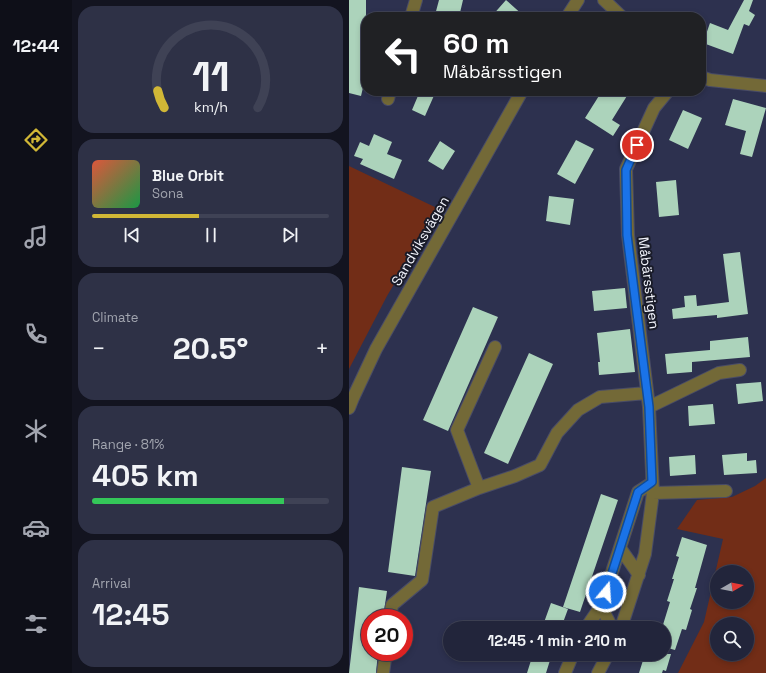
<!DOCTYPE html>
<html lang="en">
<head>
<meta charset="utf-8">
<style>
  :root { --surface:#22253b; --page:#2e3146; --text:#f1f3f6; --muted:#a2a5af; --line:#3f4255; --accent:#d1b736 }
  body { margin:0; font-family:"Space Grotesk",sans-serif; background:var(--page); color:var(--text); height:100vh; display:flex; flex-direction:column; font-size:15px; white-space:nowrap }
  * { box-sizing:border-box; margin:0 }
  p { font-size:13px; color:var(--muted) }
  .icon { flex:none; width:22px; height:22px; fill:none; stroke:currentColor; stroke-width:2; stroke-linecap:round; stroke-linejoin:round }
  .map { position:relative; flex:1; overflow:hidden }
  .panel { display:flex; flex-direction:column; gap:6px; padding:6px; background:#131420; width:277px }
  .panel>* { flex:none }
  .guide { position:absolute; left:12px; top:12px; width:345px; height:84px; border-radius:16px; box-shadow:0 2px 6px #0003,0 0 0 1px var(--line); background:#202124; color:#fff; overflow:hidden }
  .needle { width:26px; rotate:81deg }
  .buttons { position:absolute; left:361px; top:565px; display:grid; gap:8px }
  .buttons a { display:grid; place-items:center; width:44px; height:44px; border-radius:50%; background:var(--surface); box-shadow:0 2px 6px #0003,0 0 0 1px var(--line); font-size:20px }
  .speed { position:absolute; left:12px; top:609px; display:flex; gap:8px; font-size:20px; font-weight:700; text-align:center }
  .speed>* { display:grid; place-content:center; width:52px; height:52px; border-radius:50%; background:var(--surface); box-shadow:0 2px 6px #0003,0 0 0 1px var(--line); line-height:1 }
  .speed .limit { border:6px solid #d22; background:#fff; color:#111 }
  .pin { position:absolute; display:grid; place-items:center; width:34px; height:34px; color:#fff; margin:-17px; border:2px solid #fff; border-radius:50%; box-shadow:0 1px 4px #0007 }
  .me { position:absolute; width:44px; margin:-22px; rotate:18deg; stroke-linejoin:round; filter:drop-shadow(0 0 3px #0008) }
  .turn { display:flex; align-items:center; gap:14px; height:84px; padding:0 16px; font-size:18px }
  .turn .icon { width:52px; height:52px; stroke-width:2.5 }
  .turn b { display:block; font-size:28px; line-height:34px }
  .big { font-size:30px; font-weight:800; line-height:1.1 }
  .panel .card { flex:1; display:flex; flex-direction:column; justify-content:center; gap:6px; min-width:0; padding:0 14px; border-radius:16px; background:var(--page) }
  .panel .dial { align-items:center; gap:0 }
  .dial svg { height:104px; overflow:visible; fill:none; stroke:var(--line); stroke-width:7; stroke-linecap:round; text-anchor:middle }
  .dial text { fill:var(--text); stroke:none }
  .song { display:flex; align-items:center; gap:12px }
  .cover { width:48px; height:48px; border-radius:6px; background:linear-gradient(135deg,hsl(10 70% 55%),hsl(140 70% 35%)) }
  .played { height:4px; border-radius:2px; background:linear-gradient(90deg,var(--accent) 45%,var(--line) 45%) }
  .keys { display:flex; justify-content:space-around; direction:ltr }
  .heat { display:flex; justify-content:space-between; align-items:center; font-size:22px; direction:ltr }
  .charge { height:6px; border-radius:3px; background:linear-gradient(90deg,#34c759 81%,var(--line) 0) }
  .trip { position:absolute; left:94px; top:621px; width:228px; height:40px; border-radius:20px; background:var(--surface); box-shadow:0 2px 6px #0003,0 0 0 1px var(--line); font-weight:800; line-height:40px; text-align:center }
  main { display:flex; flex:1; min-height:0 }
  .dock { display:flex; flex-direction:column; width:72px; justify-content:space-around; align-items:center; background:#0e0f18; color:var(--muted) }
  .dock .icon { width:28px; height:28px }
  .dock .current { color:var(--accent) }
  .dock b { font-size:18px; color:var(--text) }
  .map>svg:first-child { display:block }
  .green { fill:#722d17; fill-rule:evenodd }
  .building { fill:#acd3bb }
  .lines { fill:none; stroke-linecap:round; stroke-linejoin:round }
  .minor-casing { stroke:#494c67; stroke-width:14 }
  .minor { stroke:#736937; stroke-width:12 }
  .route-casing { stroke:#114b97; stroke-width:10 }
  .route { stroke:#1a73e8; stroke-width:7 }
  .labels { text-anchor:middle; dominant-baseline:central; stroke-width:4; stroke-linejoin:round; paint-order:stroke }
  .street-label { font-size:14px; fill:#f2f4fc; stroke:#191b28 }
</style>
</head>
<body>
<main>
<nav class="dock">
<b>12:44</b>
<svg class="icon current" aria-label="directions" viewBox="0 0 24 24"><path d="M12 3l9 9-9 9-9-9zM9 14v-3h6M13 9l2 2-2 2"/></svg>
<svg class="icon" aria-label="music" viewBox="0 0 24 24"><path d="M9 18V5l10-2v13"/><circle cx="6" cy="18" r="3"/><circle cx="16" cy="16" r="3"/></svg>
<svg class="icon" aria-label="phone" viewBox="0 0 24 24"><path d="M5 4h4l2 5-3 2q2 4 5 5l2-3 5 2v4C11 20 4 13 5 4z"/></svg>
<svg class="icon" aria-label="climate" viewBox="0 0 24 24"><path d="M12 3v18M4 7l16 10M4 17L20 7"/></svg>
<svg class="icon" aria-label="car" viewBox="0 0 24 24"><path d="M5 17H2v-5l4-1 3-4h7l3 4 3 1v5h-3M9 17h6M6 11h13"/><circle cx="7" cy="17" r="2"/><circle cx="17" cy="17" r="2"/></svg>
<svg class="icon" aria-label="filters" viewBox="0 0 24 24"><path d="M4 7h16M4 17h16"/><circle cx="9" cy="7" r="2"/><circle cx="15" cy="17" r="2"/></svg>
</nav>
<section class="panel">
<div class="card dial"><svg viewBox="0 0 100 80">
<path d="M14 69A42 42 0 1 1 86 69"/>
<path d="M14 69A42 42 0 0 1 9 56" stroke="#d1b736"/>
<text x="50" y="56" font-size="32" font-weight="700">11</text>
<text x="50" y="72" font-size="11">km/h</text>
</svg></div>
<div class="card">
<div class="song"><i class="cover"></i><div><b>Blue Orbit</b><p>Sona</p></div></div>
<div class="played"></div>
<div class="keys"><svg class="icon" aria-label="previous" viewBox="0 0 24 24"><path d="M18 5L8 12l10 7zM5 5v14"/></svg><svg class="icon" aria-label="pause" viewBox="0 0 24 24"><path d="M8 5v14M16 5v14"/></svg><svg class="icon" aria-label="next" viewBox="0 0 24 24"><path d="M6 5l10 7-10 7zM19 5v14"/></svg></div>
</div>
<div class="card"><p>Climate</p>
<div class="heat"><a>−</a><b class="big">20.5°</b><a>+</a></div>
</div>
<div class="card"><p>Range · 81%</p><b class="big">405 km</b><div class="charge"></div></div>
<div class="card"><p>Arrival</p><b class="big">12:45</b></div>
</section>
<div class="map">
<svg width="417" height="673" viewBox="0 0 417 673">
  <rect width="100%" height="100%" fill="#2d314f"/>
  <path class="green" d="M0 166 90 209 38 296 0 369Z
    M417 478V673H329L355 622 374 539 328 529 348 500 383 497 406 486ZM368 572H398V602H368ZM368 624H398V654H368Z"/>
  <path class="building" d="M0 0H17V75L12 96 0 93Z
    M90 0H114L110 17H93L86 15Z
    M157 0 176 17H142Z
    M395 0H404L400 11 406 15 400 26 395 24 384 54 354 43 361 23 379 30Z
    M71 91H87L76 116 63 110Z
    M253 91H281L263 120 271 125 264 136 236 118Z
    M384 99 417 108 403 157 391 154 397 131 376 125Z
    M334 110 353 118 339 149 320 140Z
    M25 134 43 142 38 154 53 160 45 179 11 164 14 159 5 156 11 142 20 146Z
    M227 140 245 149 226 184 208 174Z
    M91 141 106 151 94 170 79 161Z
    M327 180 330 215 310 217 307 182Z
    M200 196 225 199 221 225 197 221Z
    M391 252 399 314 368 318V315L324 319 323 309 336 307 335 296 347 295 348 306 380 302 374 254Z
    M276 288 278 308 245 311 243 291Z
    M124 307 149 317 99 431 74 420Z
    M281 329 286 372 250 375 249 362H251L248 333Z
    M399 337 401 357 343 362V372L318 374 316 354 361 350V341Z
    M180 353 204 364 159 464 135 453Z
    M412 382 414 401 389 404 387 384Z
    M364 404 366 424 340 426 339 406Z
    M398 453V461L407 460 408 473 375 475 373 455Z
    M346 455 347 474 321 476 320 457Z
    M53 467 82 471 66 576 39 572Z
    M252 494 269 500 231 612 214 607Z
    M333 537 358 545 346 588H348L341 609 343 610 337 630 333 629 326 650 315 647V628H313L321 602 318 601 325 579H323L330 557 327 556Z
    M10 587 38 591 34 618H21V652H29L27 673H0Z
    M202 603 219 609 212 628H193Z
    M184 654H203L197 673H178Z
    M296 654H322L317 671 314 670 313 673H290Z"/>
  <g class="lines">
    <g class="minor-casing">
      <path id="minor" d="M255 0 273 17
        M62 17 67 0
        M218 17 229 0
        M352 77 361 80 417 86
        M39 99 41 91
        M146 347 108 430 130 488 166 476 191 465 208 433 229 410 251 397 298 393
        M300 407 370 373 391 370
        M0 408 4 398 27 349 173 91
        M304 493 377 491
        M271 548 290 575
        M252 606 263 628
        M41 618 43 605 73 580 84 507 130 488
        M237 628 252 606 289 492 303 483
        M272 628 296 554 304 493 300 407 279 235 277 169 305 108 319 91
        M34 673 37 652
        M216 673 224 654
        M249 673 259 654"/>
    </g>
    <use href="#minor" class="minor"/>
  </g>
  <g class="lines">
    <g class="route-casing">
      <path id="route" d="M257 592 289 492 303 482 300 407 278 235 277 170 288 145"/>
    </g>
    <use href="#route" class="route"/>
  </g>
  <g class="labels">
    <g class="street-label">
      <text transform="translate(71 241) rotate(-60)">Sandviksvägen</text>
      <text transform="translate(300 283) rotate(83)">Måbärsstigen</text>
    </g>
  </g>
</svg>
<div class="buttons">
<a><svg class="needle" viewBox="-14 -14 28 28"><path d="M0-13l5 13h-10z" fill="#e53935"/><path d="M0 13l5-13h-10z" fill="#a2a5af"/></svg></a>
<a><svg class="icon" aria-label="search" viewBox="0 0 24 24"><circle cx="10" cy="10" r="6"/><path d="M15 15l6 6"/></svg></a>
</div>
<div class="speed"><div class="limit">20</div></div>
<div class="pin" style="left:288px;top:145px;background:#d93025"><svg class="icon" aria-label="arrive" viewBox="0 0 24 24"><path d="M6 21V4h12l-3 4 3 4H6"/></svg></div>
<svg class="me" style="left:257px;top:592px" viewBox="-20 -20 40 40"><circle r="17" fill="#1a73e8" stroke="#fff" stroke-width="3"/><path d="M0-11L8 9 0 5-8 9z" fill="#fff"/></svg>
<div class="trip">12:45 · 1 min · 210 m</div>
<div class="guide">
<div class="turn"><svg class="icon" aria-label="left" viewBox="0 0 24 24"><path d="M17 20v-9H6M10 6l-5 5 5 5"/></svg><div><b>60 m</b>Måbärsstigen</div></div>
</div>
</div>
</main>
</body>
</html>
